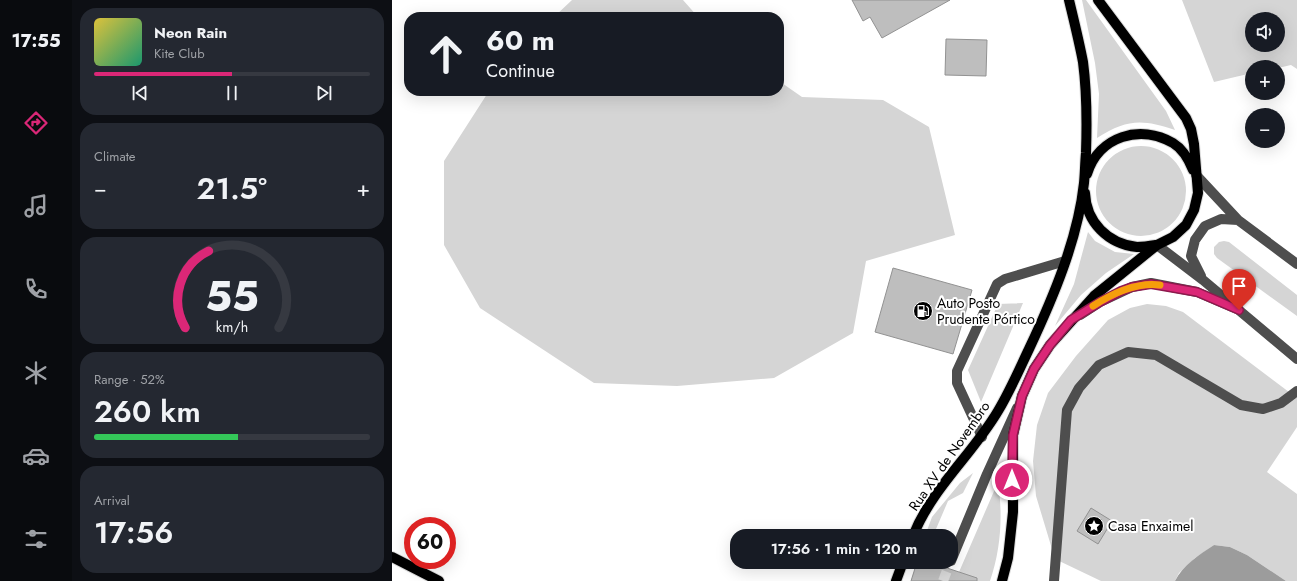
<!DOCTYPE html>
<html lang="en">
<head>
<meta charset="utf-8">
<style>
  :root { --surface:#171b24; --page:#242831; --text:#f1f3f6; --muted:#9ea1a6; --line:#363941; --accent:#db2777 }
  body { margin:0; font-family:Jost,sans-serif; background:var(--page); color:var(--text); height:100vh; display:flex; flex-direction:column; font-size:15px; white-space:nowrap }
  * { box-sizing:border-box; margin:0 }
  p { font-size:13px; color:var(--muted) }
  .icon { flex:none; width:22px; height:22px; fill:none; stroke:currentColor; stroke-width:2; stroke-linecap:round; stroke-linejoin:round }
  .map { position:relative; flex:1; overflow:hidden }
  .sheet { display:flex; flex-direction:column; gap:8px; padding:8px; background:#0d0f14; width:320px }
  .sheet>* { flex:none }
  .banner { position:absolute; left:12px; top:12px; width:380px; height:84px; border-radius:16px; box-shadow:0 4px 16px #0002; background:#171b24; color:var(--text); overflow:hidden }
  .tools { position:absolute; left:853px; top:12px; display:grid; gap:8px }
  .tools a { display:grid; place-items:center; width:40px; height:40px; border-radius:50%; background:var(--surface); box-shadow:0 4px 16px #0002; font-size:20px }
  .speed { position:absolute; left:12px; top:517px; display:flex; gap:8px; font-size:20px; font-weight:700; text-align:center }
  .speed>* { display:grid; place-content:center; width:52px; height:52px; border-radius:50%; background:var(--surface); box-shadow:0 4px 16px #0002; line-height:1 }
  .speed .limit { border:6px solid #d22; background:#fff; color:#111 }
  .pin { position:absolute; display:grid; place-items:center; width:34px; height:34px; color:#fff; margin:-41px -17px; border-radius:50% 50% 50% 0; rotate:-45deg; box-shadow:0 0 4px #0007 }
  .pin .icon { rotate:45deg }
  .me { position:absolute; width:44px; margin:-22px; rotate:0deg; stroke-linejoin:round; filter:drop-shadow(0 0 3px #0008) }
  .turn { display:flex; align-items:center; gap:14px; height:84px; padding:0 16px; font-size:18px }
  .turn .icon { width:52px; height:52px; stroke-width:2.5 }
  .turn b { display:block; font-size:28px; line-height:34px }
  .big { font-size:30px; font-weight:600; line-height:1.1 }
  .sheet .widget { flex:1; display:flex; flex-direction:column; justify-content:center; gap:6px; min-width:0; padding:0 14px; border-radius:16px; background:var(--page) }
  .sheet .dial { align-items:center; gap:0 }
  .dial svg { height:104px; overflow:visible; fill:none; stroke:var(--line); stroke-width:7; stroke-linecap:round; text-anchor:middle }
  .dial text { fill:var(--text); stroke:none }
  .song { display:flex; align-items:center; gap:12px }
  .cover { width:48px; height:48px; border-radius:6px; background:linear-gradient(135deg,hsl(50 70% 55%),hsl(160 70% 35%)) }
  .played { height:4px; border-radius:2px; background:linear-gradient(90deg,var(--accent) 50%,var(--line) 50%) }
  .keys { display:flex; justify-content:space-around; direction:ltr }
  .heat { display:flex; justify-content:space-between; align-items:center; font-size:22px; direction:ltr }
  .charge { height:6px; border-radius:3px; background:linear-gradient(90deg,#34c759 52%,var(--line) 0) }
  .trip { position:absolute; left:338px; top:529px; width:228px; height:40px; border-radius:16px; background:var(--surface); box-shadow:0 4px 16px #0002; font-weight:600; line-height:40px; text-align:center }
  main { display:flex; flex:1; min-height:0 }
  .tabs { display:flex; flex-direction:column; width:72px; justify-content:space-around; align-items:center; background:#090b0e; color:var(--muted) }
  .tabs .icon { width:28px; height:28px }
  .tabs .on { color:var(--accent) }
  .tabs b { font-size:18px; color:var(--text) }
  .map>svg:first-child { display:block }
  .green { fill:#d5d5d5; fill-rule:evenodd }
  .water { fill:#9c9c9c }
  .building { fill:#bebebe; stroke:#929292 }
  .lines { fill:none; stroke-linecap:round; stroke-linejoin:round }
  .minor-tunnel { stroke:#d9d9d9; stroke-width:10; stroke-dasharray:10 5; stroke-linecap:butt }
  .major-casing { stroke:#dbdbdb; stroke-width:12 }
  .minor { stroke:#4e4e4e; stroke-width:10 }
  .major { stroke:#000; stroke-width:10 }
  .route-casing { stroke:#8e194d; stroke-width:10 }
  .route { stroke:#db2777; stroke-width:7 }
  .slow { stroke:#f59e0b; stroke-width:7 }
  .labels { text-anchor:middle; dominant-baseline:central; stroke-width:4; stroke-linejoin:round; paint-order:stroke }
  .poi-label { font-size:14px; fill:#000; stroke:#fff; text-anchor:start }
  .street-label { font-size:14px; fill:#000; stroke:#fff }
</style>
</head>
<body>
<main>
<nav class="tabs">
<b>17:55</b>
<svg class="icon on" aria-label="directions" viewBox="0 0 24 24"><path d="M12 3l9 9-9 9-9-9zM9 14v-3h6M13 9l2 2-2 2"/></svg>
<svg class="icon" aria-label="music" viewBox="0 0 24 24"><path d="M9 18V5l10-2v13"/><circle cx="6" cy="18" r="3"/><circle cx="16" cy="16" r="3"/></svg>
<svg class="icon" aria-label="phone" viewBox="0 0 24 24"><path d="M5 4h4l2 5-3 2q2 4 5 5l2-3 5 2v4C11 20 4 13 5 4z"/></svg>
<svg class="icon" aria-label="climate" viewBox="0 0 24 24"><path d="M12 3v18M4 7l16 10M4 17L20 7"/></svg>
<svg class="icon" aria-label="car" viewBox="0 0 24 24"><path d="M5 17H2v-5l4-1 3-4h7l3 4 3 1v5h-3M9 17h6M6 11h13"/><circle cx="7" cy="17" r="2"/><circle cx="17" cy="17" r="2"/></svg>
<svg class="icon" aria-label="filters" viewBox="0 0 24 24"><path d="M4 7h16M4 17h16"/><circle cx="9" cy="7" r="2"/><circle cx="15" cy="17" r="2"/></svg>
</nav>
<section class="sheet">
<div class="widget">
<div class="song"><i class="cover"></i><div><b>Neon Rain</b><p>Kite Club</p></div></div>
<div class="played"></div>
<div class="keys"><svg class="icon" aria-label="previous" viewBox="0 0 24 24"><path d="M18 5L8 12l10 7zM5 5v14"/></svg><svg class="icon" aria-label="pause" viewBox="0 0 24 24"><path d="M8 5v14M16 5v14"/></svg><svg class="icon" aria-label="next" viewBox="0 0 24 24"><path d="M6 5l10 7-10 7zM19 5v14"/></svg></div>
</div>
<div class="widget"><p>Climate</p>
<div class="heat"><a>−</a><b class="big">21.5°</b><a>+</a></div>
</div>
<div class="widget dial"><svg viewBox="0 0 100 80">
<path d="M14 69A42 42 0 1 1 86 69"/>
<path d="M14 69A42 42 0 0 1 32 10" stroke="#db2777"/>
<text x="50" y="56" font-size="32" font-weight="700">55</text>
<text x="50" y="72" font-size="11">km/h</text>
</svg></div>
<div class="widget"><p>Range · 52%</p><b class="big">260 km</b><div class="charge"></div></div>
<div class="widget"><p>Arrival</p><b class="big">17:56</b></div>
</section>
<div class="map">
<svg width="905" height="581" viewBox="0 0 905 581">
  <rect width="100%" height="100%" fill="#fff"/>
  <path class="green" d="M180 0H291L306 17H162Z
    M690 0H694L774 111 783 130C750 119 735 119 705 138L707 94 703 63Z
    M790 0H905V69L899 65 886 68V67H860V73L822 82ZM860 19H886V45H860Z
    M387 81 410 97 491 100 537 127 563 235 474 261 461 333 382 378 285 386 202 383 88 308 52 245V161L97 91H387Z
    M704 191a45 45 0 1 1 90 0a45 45 0 1 1-90 0Z
    M696 232 703 241 723 252 742 254 714 273 689 295 663 326 682 284Z
    M832 241 837 242 905 295V316L825 258 822 254V247L827 242Z
    M631 303 589 402 576 370 606 304Z
    M755 304 774 306 791 312 905 398V427L875 472 905 494V581H894L855 555 838 547 822 545 803 558 787 573 783 581H709L663 559 644 496 641 461 645 425 656 393 684 356 716 320 738 308Z
    M581 473 571 493 556 501 541 536H533L540 517 568 483Z
    M606 482C611 515 609 549 598 581H577L567 572Z"/>
  <path class="water" d="M822 545 838 547 855 555 894 581H783C791 565 807 555 822 545Z"/>
  <path class="building" d="M460 0H558L490 38 478 17 471 21Z
    M554 39 595 40 594 76 553 75Z
    M501 268 580 290 561 354 483 332Z
    M699 508 720 521 706 544 685 531Z
    M525 562H537L585 578V581H519Z"/>
  <g class="lines">
    <path class="minor-tunnel" d="M551 581 556 568"/>
    <g class="major-casing">
      <path id="major" d="M695 174C707 136 748 124 781 143 791 149 797 160 801 170
        M693 193C694 222 716 244 745 247 751 247 758 246 764 245
        M521 536C540 488 580 455 606 411 618 391 627 370 637 349 661 298 686 239 692 183 693 173 693 163 694 153 695 123 695 92 691 62 687 41 682 21 677 0
        M0 557 47 581
        M504 581 511 562
        M610 581 616 558 621 512V435L630 396 642 369 658 345 702 296 765 245 781 237 794 225 802 210 806 193 802 144 799 129 794 118 706 0"/>
    </g>
    <path class="minor" d="M804 175 846 220 905 264
      M765 245 811 280 905 359
      M809 276 799 256 803 240 813 226 829 219 846 220
      M688 315 708 302 740 287 759 283 805 292 847 310
      M590 437 565 383V371L605 284 613 279 673 261
      M559 561 595 474 625 408
      M662 581 675 410 687 388 707 365 736 352 764 355 849 405 871 409 889 403 905 391"/>
    <use href="#major" class="major"/>
  </g>
  <g class="lines">
    <g class="route-casing">
      <path id="route" d="M620 480 621 435 630 396 642 369 658 345 679 320 708 302 729 291 740 287 759 284 805 292 847 310"/>
    </g>
    <use href="#route" class="route"/>
    <path class="slow" d="M701 306C721 293 744 282 768 285"/>
  </g>
  <defs>
    <g id="fuel-disc" transform="scale(1)"><circle r="9.5" fill="#000" stroke="#fff"/><path d="M-5.5-6h7V0h2V4h1.3V-2.5L3-4.5l.8-.8L6-3V5H2.5V1h-1V6h-7ZM-4.2-4.7v3.2H.2V-4.7Z" fill="#fff"/></g>
    <g id="sight-disc" transform="scale(1)"><circle r="9.5" fill="#000" stroke="#fff"/><path d="M0-6L1.8-2.2L6-1.7L2.9 1.2L3.7 5.4L0 3.3L-3.7 5.4L-2.9 1.2L-6-1.7L-1.8-2.2Z" fill="#fff"/></g>
  </defs>
  <g fill-rule="evenodd">
    <use href="#fuel-disc" x="531" y="311"/>
    <use href="#sight-disc" x="702" y="526"/>
  </g>
  <g class="labels">
    <g class="poi-label">
      <text x="545" y="303">Auto Posto<tspan x="545" dy="16">Prudente Pórtico</tspan></text>
      <text x="716" y="526">Casa Enxaimel</text>
    </g>
    <g class="street-label">
      <text transform="translate(557 456) rotate(-55)">Rua XV de Novembro</text>
    </g>
  </g>
</svg>
<div class="tools">
<a><svg class="icon" aria-label="sound" viewBox="0 0 24 24"><path d="M4 9h4l5-4v14l-5-4H4zM17 9q2 3 0 6"/></svg></a>
<a>+</a>
<a>−</a>
</div>
<div class="speed"><div class="limit">60</div></div>
<div class="pin" style="left:847px;top:310px;background:#d93025"><svg class="icon" aria-label="arrive" viewBox="0 0 24 24"><path d="M6 21V4h12l-3 4 3 4H6"/></svg></div>
<svg class="me" style="left:620px;top:480px" viewBox="-20 -20 40 40"><circle r="17" fill="#db2777" stroke="#fff" stroke-width="3"/><path d="M0-11L8 9 0 5-8 9z" fill="#fff"/></svg>
<div class="trip">17:56 · 1 min · 120 m</div>
<div class="banner">
<div class="turn"><svg class="icon" aria-label="ahead" viewBox="0 0 24 24"><path d="M12 20V5M6 11l6-6 6 6"/></svg><div><b>60 m</b>Continue</div></div>
</div>
</div>
</main>
</body>
</html>
